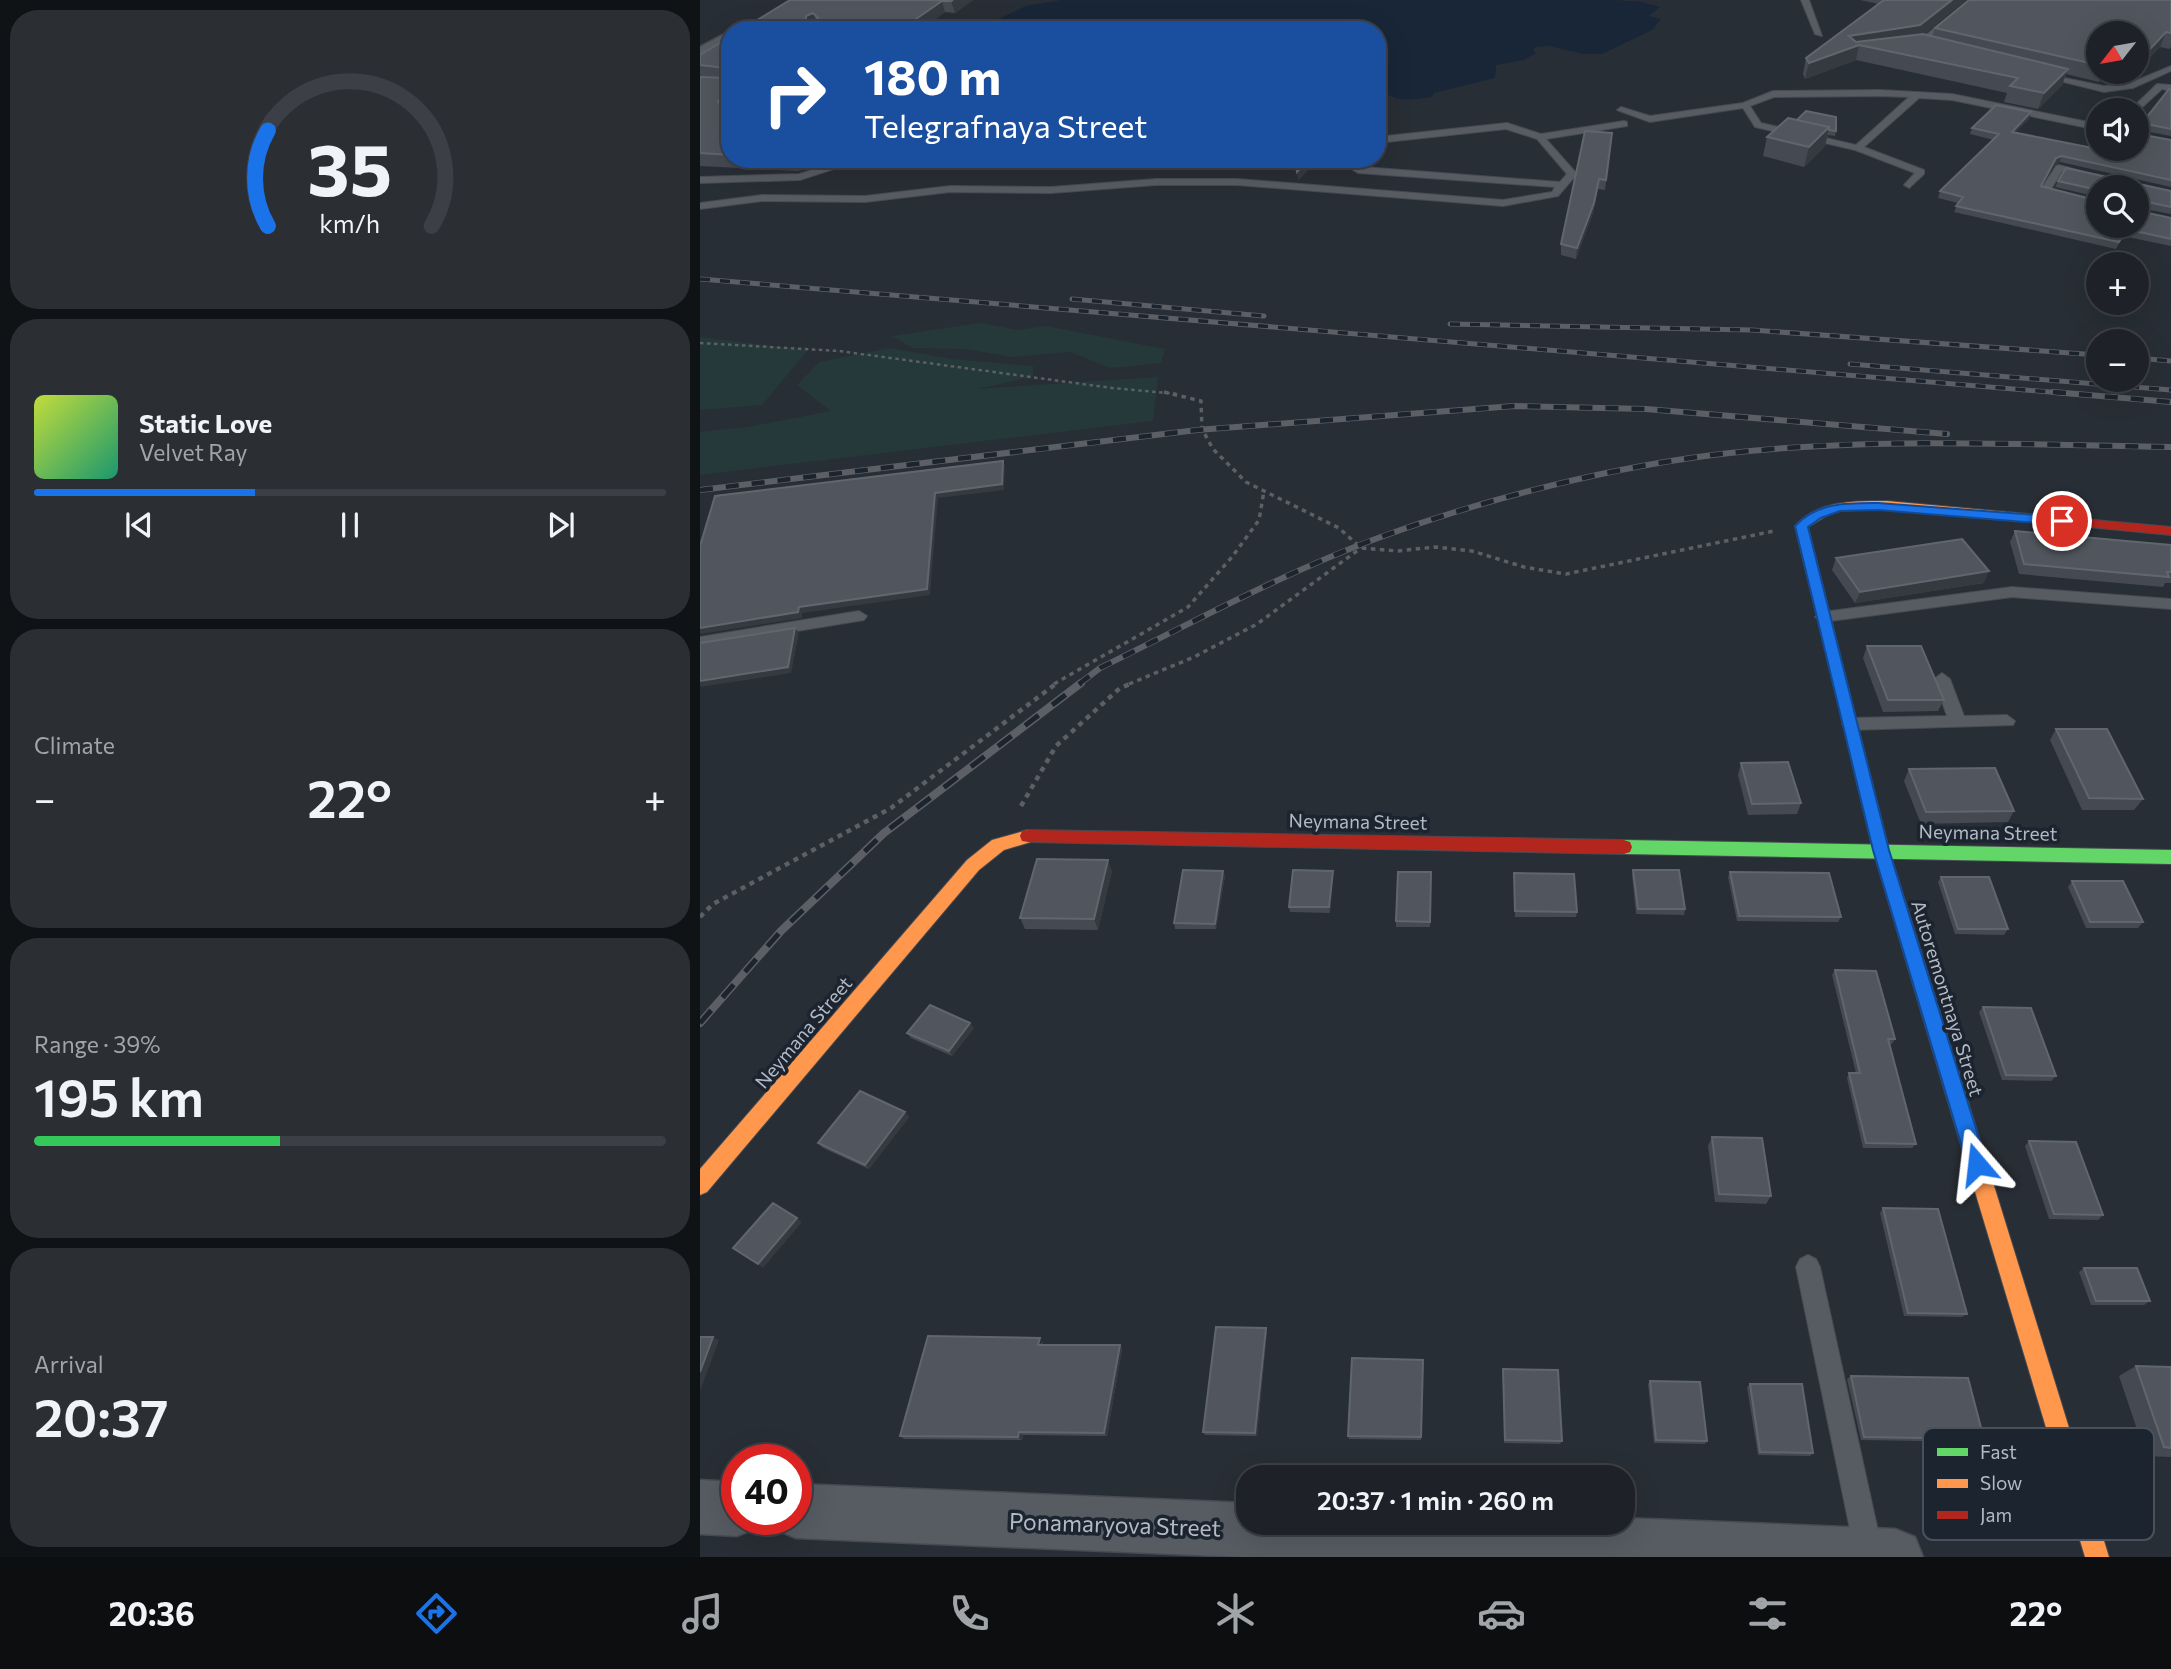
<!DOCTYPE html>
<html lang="en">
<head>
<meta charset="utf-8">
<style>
  :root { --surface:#1e2228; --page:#2b2f34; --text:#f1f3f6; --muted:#a1a4a8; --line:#3c3f45; --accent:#1a73e8 }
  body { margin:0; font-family:Commissioner,sans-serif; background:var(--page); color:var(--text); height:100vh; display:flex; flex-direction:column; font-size:26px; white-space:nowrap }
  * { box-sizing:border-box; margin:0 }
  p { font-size:23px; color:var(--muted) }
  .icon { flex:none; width:38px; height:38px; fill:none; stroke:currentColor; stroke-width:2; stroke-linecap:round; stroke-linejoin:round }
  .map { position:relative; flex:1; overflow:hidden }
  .panel { display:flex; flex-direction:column; gap:10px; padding:10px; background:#101316; width:700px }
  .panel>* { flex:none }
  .guide { position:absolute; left:21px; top:21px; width:665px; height:147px; border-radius:28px; box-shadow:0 7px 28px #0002,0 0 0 2px var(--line); background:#1a4fa0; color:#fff; overflow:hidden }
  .needle { width:46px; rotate:239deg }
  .tools { position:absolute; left:1386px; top:21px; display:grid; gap:14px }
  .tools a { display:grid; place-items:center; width:63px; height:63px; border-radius:50%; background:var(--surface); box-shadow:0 7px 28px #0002,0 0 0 2px var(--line); font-size:35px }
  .speed { position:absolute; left:21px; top:1444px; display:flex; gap:14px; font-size:35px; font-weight:700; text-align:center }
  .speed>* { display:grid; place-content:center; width:91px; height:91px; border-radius:50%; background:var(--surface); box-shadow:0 7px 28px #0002,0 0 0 2px var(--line); line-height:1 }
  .speed .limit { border:10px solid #d22; background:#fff; color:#111 }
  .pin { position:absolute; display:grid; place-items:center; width:60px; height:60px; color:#fff; margin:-30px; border:4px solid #fff; border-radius:50%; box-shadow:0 2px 7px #0007 }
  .me { position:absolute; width:77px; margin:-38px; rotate:343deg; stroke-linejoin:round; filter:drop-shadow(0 0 5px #0008) }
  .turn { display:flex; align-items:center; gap:24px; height:147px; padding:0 28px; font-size:32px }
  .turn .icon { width:91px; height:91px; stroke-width:2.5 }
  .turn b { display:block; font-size:49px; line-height:60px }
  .big { font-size:52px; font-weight:600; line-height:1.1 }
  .panel .tile { flex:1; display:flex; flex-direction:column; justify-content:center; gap:10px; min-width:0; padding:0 24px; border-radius:28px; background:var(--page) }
  .panel .dial { align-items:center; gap:0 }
  .dial svg { height:182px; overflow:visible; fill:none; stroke:var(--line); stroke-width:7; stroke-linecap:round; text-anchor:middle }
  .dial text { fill:var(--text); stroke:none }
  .song { display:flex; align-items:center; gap:21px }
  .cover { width:84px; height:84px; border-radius:10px; background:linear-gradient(135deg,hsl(70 70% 55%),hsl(160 70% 35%)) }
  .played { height:7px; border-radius:4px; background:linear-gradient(90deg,var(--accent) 35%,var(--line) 35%) }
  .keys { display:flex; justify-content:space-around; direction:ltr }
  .heat { display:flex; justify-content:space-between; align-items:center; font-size:38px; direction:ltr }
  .charge { height:10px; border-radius:5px; background:linear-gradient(90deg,#34c759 39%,var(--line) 0) }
  .trip { position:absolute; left:536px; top:1465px; width:399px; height:70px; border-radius:28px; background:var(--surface); box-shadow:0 7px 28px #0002,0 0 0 2px var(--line); font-weight:600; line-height:70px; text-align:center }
  .dock { display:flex; height:112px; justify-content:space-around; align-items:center; background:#0c0e10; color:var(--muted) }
  .dock .icon { width:49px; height:49px }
  .dock .on { color:var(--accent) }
  .dock b { font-size:32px; color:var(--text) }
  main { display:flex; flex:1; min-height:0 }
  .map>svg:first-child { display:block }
  .green { fill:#25383a }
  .water { fill:#182637 }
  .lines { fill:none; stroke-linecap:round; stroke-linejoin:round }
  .lane-casing { stroke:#464a52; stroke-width:2 }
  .street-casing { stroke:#464a52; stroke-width:3 }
  .fast-casing { stroke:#464a52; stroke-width:2 }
  .slow-casing { stroke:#464a52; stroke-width:2 }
  .jam-casing { stroke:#464a52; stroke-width:2 }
  .path-far2 { stroke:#5a6064; stroke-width:2.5; stroke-dasharray:3.5 3.5; stroke-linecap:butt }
  .path-far1 { stroke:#5a6064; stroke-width:3.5; stroke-dasharray:4.5 4.5; stroke-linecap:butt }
  .path { stroke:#5a6064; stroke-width:4.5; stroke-dasharray:5 5; stroke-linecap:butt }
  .lane { fill:#575c63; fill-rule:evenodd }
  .street { fill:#575c63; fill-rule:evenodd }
  .fast { fill:#63d668; fill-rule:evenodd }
  .slow { fill:#ff974d; fill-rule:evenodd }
  .jam { fill:#b3261e; fill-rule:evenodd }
  .rail-far2-casing { stroke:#5c6066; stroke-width:5 }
  .rail-far1-casing { stroke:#5c6066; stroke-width:6 }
  .rail-casing { stroke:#5c6066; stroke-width:8 }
  .rail-far2 { stroke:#1c242f; stroke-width:3.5; stroke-dasharray:10; stroke-linecap:butt }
  .rail-far1 { stroke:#1c242f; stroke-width:4.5; stroke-dasharray:13; stroke-linecap:butt }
  .rail { stroke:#1c242f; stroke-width:5; stroke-dasharray:17; stroke-linecap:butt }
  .wall { fill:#454a52 }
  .shaded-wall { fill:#353a41 }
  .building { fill:#51565e; stroke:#60666e; stroke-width:2; fill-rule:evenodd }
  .route { fill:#1a73e8; stroke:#114b97; stroke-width:2 }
  .labels { text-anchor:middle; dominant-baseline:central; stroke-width:7; stroke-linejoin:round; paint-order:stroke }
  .street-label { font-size:19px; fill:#b2bac6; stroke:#1c242f }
  .near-street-label { font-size:23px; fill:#b2bac6; stroke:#1c242f }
  .key { fill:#1c242f; stroke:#49515c; stroke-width:2 }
  .key-label { font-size:19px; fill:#b2bac6 }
</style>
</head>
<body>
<main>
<section class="panel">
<div class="tile dial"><svg viewBox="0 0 100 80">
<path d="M14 69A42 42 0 1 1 86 69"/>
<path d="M14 69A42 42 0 0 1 14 27" stroke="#1a73e8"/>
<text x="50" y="56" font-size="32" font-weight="700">35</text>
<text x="50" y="72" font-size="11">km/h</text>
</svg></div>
<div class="tile">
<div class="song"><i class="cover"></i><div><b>Static Love</b><p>Velvet Ray</p></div></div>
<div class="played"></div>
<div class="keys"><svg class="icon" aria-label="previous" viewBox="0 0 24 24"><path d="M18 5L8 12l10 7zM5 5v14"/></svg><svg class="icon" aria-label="pause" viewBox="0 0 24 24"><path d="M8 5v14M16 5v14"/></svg><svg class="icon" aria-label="next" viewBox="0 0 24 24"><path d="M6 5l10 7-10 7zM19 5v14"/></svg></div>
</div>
<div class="tile"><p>Climate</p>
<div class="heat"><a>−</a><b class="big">22°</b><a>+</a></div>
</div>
<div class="tile"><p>Range · 39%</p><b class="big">195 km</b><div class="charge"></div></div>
<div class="tile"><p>Arrival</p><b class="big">20:37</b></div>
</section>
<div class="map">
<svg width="1471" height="1557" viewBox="0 0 1471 1557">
  <rect width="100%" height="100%" fill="#282e35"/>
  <path class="green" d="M280 323 318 330 346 326 465 349 461 363 411 368 370 352 312 357 264 349 213 348 192 336Z
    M0 337 108 350 62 405 0 410Z
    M190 348 252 359 333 366V377L276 389 458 377 453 421 0 475V432L47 427 131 411 97 385 119 362Z"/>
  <path class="water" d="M362 0H915L942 2 960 7 949 16 961 19 952 30 902 54H883L849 46 835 47 833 50 836 53 824 60 796 65 795 78 734 93 732 97C707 100 699 103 677 88V30H276L326 6Z"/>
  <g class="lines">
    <g class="lane-casing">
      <path id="lane" d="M1101 0H1109L1122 36 1115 34Z
        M1270 0H1278L1225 44 1231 45V49L1216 47V43Z
        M1471 66V71L1433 88 1404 92 1336 75 1340 73 1404 86 1428 84Z
        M1457 84 1471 85V91L1462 89 1437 112 1430 110Z
        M1180 90 1252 94 1398 124V130L1252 100 1219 98 1164 147 1224 170V174L1209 188 1204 185 1215 173 1155 150 1055 127 1043 108 950 122 917 110 921 107 950 116 1043 103 1073 91ZM1180 96 1209 97 1156 145 1061 123 1050 106 1074 97Z
        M924 121 927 122V126L846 139 877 174 858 196 803 206 537 185H456L351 193 250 192 165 202 62 201 0 209V203L62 195 165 196 250 186 351 187 456 179H537L803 200 852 192 855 187 658 173 653 170V159H663V167L860 182 867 174 837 139 806 129 677 143V137L807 123 841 134Z
        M148 159H164L100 180 0 183V177L99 174Z
        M1359 165 1391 174 1386 177 1362 171 1351 189 1398 200V206L1342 193 1340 191 1356 166Z
        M1312 587 1471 599V609L1312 597 1123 622 1115 617 1123 612Z
        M159 611 167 616 164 620 0 647V637Z
        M1242 673 1250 679 1264 716 1307 715 1315 721 1313 725 1150 730 1142 724 1150 718 1247 716 1234 679Z
        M1108 1255 1116 1259 1120 1267 1182 1549 1178 1557H1158L1154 1549 1096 1267 1100 1259Z"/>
    </g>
    <g class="street-casing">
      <path id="street" d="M30 31V43L0 59V47Z
        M0 1480 37 1482V1519H60L56 1528 37 1536 0 1534Z
        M96 1484 548 1503V1522H922V1518L1195 1529 1215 1537 1223 1557H542L96 1538 77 1530 72 1519H96Z"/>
    </g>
    <g class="fast-casing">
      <path id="fast" d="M924 840 1471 850V864L924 854 918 852 916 847 918 842Z"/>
    </g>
    <g class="slow-casing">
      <path id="slow" d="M1187 501 1340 515 1346 519 1340 523 1239 512 1162 509 1133 512 1108 527 1151 699 1144 704 1137 699 1095 526C1118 500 1155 501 1187 501Z
        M328 830 334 831 336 836 334 841 304 850 279 870 7 1192 0 1195V1169L267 860 292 840Z
        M1255 1083 1262 1086 1265 1092 1409 1557H1385L1245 1092 1248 1086Z"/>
    </g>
    <g class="jam-casing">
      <path id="jam" d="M1340 515 1471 527V535L1336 522V516Z
        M1144 694 1151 699 1189 850 1265 1092 1262 1098 1255 1101 1248 1098 1245 1092 1173 850 1137 699Z
        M328 830 924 840 930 842 932 847 930 852 924 854 328 842 322 841 320 836 322 831Z"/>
    </g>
    <path class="path-far2" d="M0 343 139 351 412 388 478 394"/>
    <path class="path-far1" d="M464 392 501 401 502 429 513 449 546 482 639 528 661 548 698 551 735 547 772 551 824 567 866 574 1074 531
      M354 684 488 607 532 557 559 520 564 491
      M429 684 494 657 557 624 661 548"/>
    <path class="path" d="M321 806 356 746 420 688 433 683
      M0 917 13 904 191 808 357 683"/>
    <use href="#lane" class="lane"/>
    <use href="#street" class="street"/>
    <use href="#fast" class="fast"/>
    <use href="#slow" class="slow"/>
    <use href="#jam" class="jam"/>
    <g class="rail-far2-casing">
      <path id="rail-far2" d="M0 279 1374 394
        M372 299 564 316
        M750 324 1052 330 1398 355
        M1437 358 1471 361
        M1150 364 1471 390"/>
    </g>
    <g class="rail-far1-casing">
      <path id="rail-far1" d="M1353 392 1471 402
        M0 490 497 430 814 406 946 409 1247 434
        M379 684 400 668C492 623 583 573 678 538 784 499 918 465 1030 453 1176 437 1324 445 1471 447"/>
    </g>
    <g class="rail-casing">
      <path id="rail" d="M0 1023 81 931 184 833 381 683"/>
    </g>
    <use href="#rail-far2" class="rail-far2"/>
    <use href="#rail-far1" class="rail-far1"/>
    <use href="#rail" class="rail"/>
  </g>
  <path class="wall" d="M90 0H273L255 13 245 12 221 30H41Z
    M1160 0H1266L1223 35 1232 37 1235 28 1471 0V47L1469 49 1460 47 1437 71V33H1398V72H1436L1427 81 1404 77 1399 82 1366 74 1362 85 1338 109 1304 102 1307 93 1156 60 1105 79 1103 74 1106 58 1179 4Z
    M30 37V159H119L106 169 99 171 0 166V55Z
    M1471 90V136L1439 130 1442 123Z
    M1331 112 1329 119 1315 132 1418 153 1439 134 1471 140V187L1360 162 1354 165 1342 187 1437 226 1398 187V197L1355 187 1358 181 1471 191V214L1439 208V211L1471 218V246L1423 236 1416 249 1254 212 1258 203 1238 198 1240 191 1294 140 1270 134 1272 128Z
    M1088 118 1136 131 1135 136 1128 135 1125 146 1104 167 1063 156 1067 137Z
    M912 133 905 190 898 189 893 213 876 259 861 255V244Z
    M1315 531 1471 545V583H1465L1463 587 1319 574 1310 542Z
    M1136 558 1284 583 1155 603 1132 570Z
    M1167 646 1244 700 1238 711 1183 712 1163 658Z
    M1356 729 1443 799 1434 810H1382L1350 740Z
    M1041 763 1101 803 1097 814 1048 815 1038 775Z
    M1209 769 1314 811 1308 822 1221 824 1204 781Z
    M933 870 985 909 984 915 936 914 932 875Z
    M412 871 398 930 325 929 320 918Z
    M633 871V876L630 913 590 912 589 907Z
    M731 872 730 927H696V921Z
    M1030 872 1141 917 1138 922 1037 921 1028 877Z
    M814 873 877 912 876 917H815Z
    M525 876 516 929H475L474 923Z
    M1241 877 1308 929 1304 935 1255 934 1238 882Z
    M1372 881 1443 922 1438 928H1386L1368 887Z
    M1135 970 1195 1039 1192 1044H1189L1216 1144 1212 1148H1163L1147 1078 1149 1073H1156L1132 975Z
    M1283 1007 1356 1076 1351 1081 1302 1080 1279 1012Z
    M274 1028 252 1056 211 1038 207 1033Z
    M205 1112 209 1117 169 1169 123 1148 118 1143Z
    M1012 1137 1071 1196 1066 1204 1015 1202 1008 1146Z
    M1329 1141 1403 1215 1398 1220 1349 1219 1325 1146Z
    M1183 1208 1267 1314 1262 1317 1204 1316 1180 1213Z
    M1384 1268 1450 1301 1444 1305H1391L1379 1272Z
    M566 1328 567 1331 557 1436 505 1435 503 1432Z
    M343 1342 342 1345H420L422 1349 407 1436 323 1435 322 1440 204 1439 200 1436Z
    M723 1360 721 1440 649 1439 648 1436Z
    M1436 1366 1471 1367V1457L1446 1456 1419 1376Z
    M803 1369 862 1441 860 1444 804 1443Z
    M1151 1376 1284 1439 1279 1442 1161 1440 1147 1379Z
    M950 1381 1007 1441 1005 1444 954 1443 948 1384Z
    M1050 1384 1113 1453 1110 1456 1058 1455 1047 1387Z"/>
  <path class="shaded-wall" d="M253 0H273L255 13 251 1Z
    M1252 0H1266L1216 41 1159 45 1156 60 1105 79 1109 63 1149 36Z
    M242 1 245 12 221 30H200Z
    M113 13 117 24 106 20V16Z
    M1466 32 1460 47 1437 71V63Z
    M1368 69 1362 85 1338 109 1344 93Z
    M1403 72H1406L1404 77 1399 82Z
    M1431 72H1436L1427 81Z
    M22 95H26L30 108 18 102Z
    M1331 112 1329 119 1310 138 1312 132Z
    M1129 127 1125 146 1104 167 1109 147Z
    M1362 156 1360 162 1354 165 1338 193 1356 158Z
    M94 159H119L106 169 99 171Z
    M609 159H619L598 181 597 172Z
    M899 179 893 213 876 259 877 248Z
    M303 461 305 466 304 490 238 498 230 595 102 613V618L0 634V628L99 607 235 493Z
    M1289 571 1284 583 1155 603 1160 592Z
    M95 628 99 633 91 673 0 687V681Z
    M408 860 412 871 398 930 394 919Z
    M523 871 525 876 516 929 515 924Z
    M633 871V876L630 913 629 907Z
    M270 1023 274 1028 252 1056 249 1051Z
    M205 1112 209 1117 169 1169 165 1165Z
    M97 1218 102 1222 63 1268 58 1264Z
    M566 1328 567 1331 557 1436 555 1433Z
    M13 1337 19 1340 0 1391V1372Z
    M420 1345 422 1349 407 1436 404 1433Z
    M319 1432 323 1435 322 1440 318 1437Z"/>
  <path class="building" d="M90 0H253L251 1H242L200 30H41ZM113 13 118 18 116 21 106 20V16Z
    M1184 0H1252L1220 25 1149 36 1156 42 1223 34 1368 69 1344 93 1310 86 1318 78 1159 45 1109 63 1106 58Z
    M1269 0H1471V33L1466 32 1437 63V33H1398V65L1235 28Z
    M30 37V155L0 153V77L27 78 25 68 0 65V55ZM22 95H26V107L18 102Z
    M1469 89 1471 90V129L1442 123Z
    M1296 105 1331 112 1312 132 1418 153 1422 149H1437V129L1439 134 1471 140V180L1362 156 1356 158 1341 186 1398 201V226H1437V187H1398V190L1358 181 1366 168 1471 191V207L1438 200 1439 211 1471 218V239L1426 229 1419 242 1256 206 1263 197 1240 191 1299 134 1272 128Z
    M1106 111 1136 117V131L1129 130V127L1097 120Z
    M1088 118 1129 127 1109 147 1067 137Z
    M885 131 912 133 906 180 899 179 894 203 877 248 861 244Z
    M595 159H609L597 172Z
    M303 461 302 484 235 493 227 589 99 607 98 612 0 628V546L15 496Z
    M1315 531 1471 545V572H1467L1469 577 1324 564Z
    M1262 539 1289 571 1160 592 1136 558Z
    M95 628 88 667 0 681V643Z
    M1167 646H1221L1244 700H1188Z
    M1356 729H1407L1443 799 1389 798Z
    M1088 762 1101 803 1052 804 1041 763Z
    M1295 768 1314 811 1226 812 1209 769Z
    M337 859 408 860 394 919 320 918Z
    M483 870 523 871 515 924 474 923Z
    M593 870 633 871 629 907H589Z
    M933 870H979L985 909H938Z
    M698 872H731L730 922 696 921Z
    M1030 872 1129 873 1141 917 1039 916Z
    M814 873 874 874 877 912 815 911Z
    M1241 877H1289L1308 929H1258Z
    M1372 881H1423L1443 922H1390Z
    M1135 970 1176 971 1195 1039H1188L1216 1144 1166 1143 1149 1073H1160Z
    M230 1005 270 1023 249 1051 207 1033Z
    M1283 1007 1331 1008 1356 1076 1306 1075Z
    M160 1091 205 1112 165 1165 118 1143Z
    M1012 1137 1062 1138 1071 1196 1019 1194Z
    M1329 1141 1376 1142 1403 1215 1354 1214Z
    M73 1203 97 1218 58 1264 33 1248Z
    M1183 1208 1238 1209 1267 1314 1208 1313Z
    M1384 1268H1437L1450 1301H1396Z
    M516 1327 566 1328 555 1433 503 1432Z
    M228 1336 340 1338 338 1345H420L404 1433 319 1432 318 1437 200 1436Z
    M0 1337H13L0 1372Z
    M652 1358 723 1360 721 1437 648 1436Z
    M1436 1366 1471 1367V1448L1464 1447Z
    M803 1369 858 1370 862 1441 805 1440Z
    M1151 1376 1268 1378 1284 1439 1164 1437Z
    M950 1381 1000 1382 1007 1441 956 1440Z
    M1050 1384H1102L1113 1453 1060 1452Z"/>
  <path class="route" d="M1178 503 1362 517 1368 521 1362 525 1178 510 1140 511 1121 518 1108 527 1189 850 1287 1164 1284 1172 1277 1174 1270 1172 1267 1164 1173 850 1095 526C1117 502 1148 503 1178 503Z"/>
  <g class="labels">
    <g class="street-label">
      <text transform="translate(658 821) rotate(1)">Neymana Street</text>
      <text transform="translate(1288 832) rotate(1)">Neymana Street</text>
      <text transform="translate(1248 998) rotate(73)">Autoremontnaya Street</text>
      <text transform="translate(103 1032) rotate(-50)">Neymana Street</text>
    </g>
    <g class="near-street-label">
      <text transform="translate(415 1524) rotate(2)">Ponamaryova Street</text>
    </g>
  </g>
  <rect x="1223" y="1428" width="231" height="112" rx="10" class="key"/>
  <rect x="1237" y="1448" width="31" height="8" fill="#63d668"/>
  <rect x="1237" y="1479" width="31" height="9" fill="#ff974d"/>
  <rect x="1237" y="1511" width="31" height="8" fill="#b3261e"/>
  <g class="key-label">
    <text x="1280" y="1459">Fast</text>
    <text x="1280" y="1490">Slow</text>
    <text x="1280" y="1522">Jam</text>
  </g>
</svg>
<div class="tools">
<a><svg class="needle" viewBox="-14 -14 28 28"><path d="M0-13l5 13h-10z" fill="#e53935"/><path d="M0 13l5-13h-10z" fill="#a1a4a8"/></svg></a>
<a><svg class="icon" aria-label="sound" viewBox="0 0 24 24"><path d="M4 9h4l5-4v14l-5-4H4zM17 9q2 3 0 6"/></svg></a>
<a><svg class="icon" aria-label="search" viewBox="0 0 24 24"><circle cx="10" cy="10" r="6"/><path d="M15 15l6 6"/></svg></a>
<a>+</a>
<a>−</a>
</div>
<div class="speed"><div class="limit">40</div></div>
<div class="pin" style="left:1362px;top:521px;background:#d93025"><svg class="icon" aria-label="arrive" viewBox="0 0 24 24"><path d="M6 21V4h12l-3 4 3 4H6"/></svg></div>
<svg class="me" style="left:1277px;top:1164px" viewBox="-20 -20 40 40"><path d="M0-17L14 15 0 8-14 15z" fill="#1a73e8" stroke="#fff" stroke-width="4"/></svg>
<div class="trip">20:37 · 1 min · 260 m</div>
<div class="guide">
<div class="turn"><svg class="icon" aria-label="right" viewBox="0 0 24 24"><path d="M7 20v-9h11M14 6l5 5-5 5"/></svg><div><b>180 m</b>Telegrafnaya Street</div></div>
</div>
</div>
</main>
<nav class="dock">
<b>20:36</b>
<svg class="icon on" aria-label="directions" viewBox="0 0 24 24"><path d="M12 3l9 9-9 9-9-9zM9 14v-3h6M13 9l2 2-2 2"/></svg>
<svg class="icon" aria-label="music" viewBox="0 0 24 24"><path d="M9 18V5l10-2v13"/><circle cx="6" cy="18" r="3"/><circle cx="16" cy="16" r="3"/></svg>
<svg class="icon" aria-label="phone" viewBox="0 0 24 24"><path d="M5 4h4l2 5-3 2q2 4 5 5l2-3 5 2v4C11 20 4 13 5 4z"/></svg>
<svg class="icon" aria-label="climate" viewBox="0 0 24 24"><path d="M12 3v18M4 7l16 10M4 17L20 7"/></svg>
<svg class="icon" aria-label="car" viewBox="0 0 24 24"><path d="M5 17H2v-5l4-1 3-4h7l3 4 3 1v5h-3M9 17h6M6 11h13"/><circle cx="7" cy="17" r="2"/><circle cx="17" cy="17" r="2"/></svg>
<svg class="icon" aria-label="filters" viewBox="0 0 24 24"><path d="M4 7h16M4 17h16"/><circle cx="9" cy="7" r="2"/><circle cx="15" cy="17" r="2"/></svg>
<b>22°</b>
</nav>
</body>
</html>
